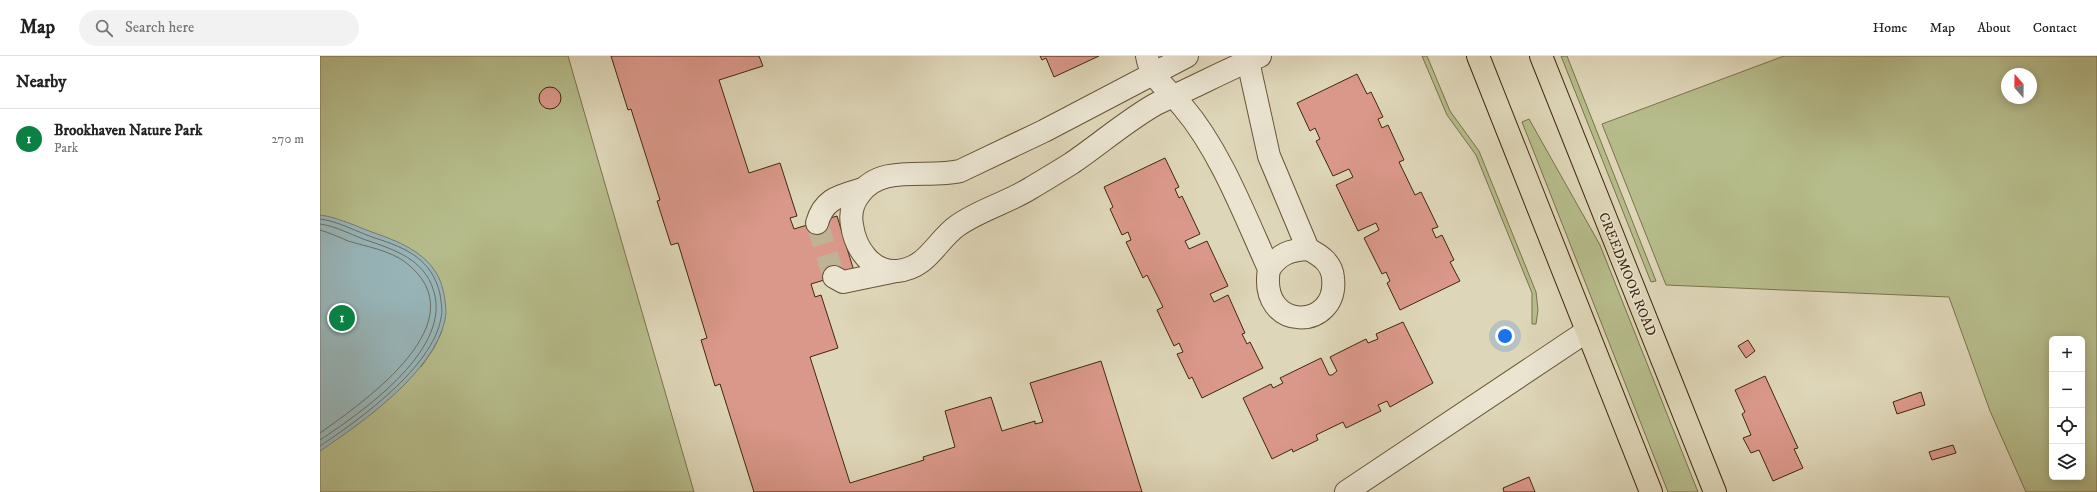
<!DOCTYPE html>
<html lang="en">
<head>
<meta charset="utf-8">
<style>
  :root { --surface:#fff; --page:#f2f2f2; --text:#222; --muted:#767676; --line:#e0e0e0; --accent:#0b8043 }
  body { margin:0; font-family:"IM FELL DW Pica",serif; background:var(--page); color:var(--text) }
  .controls { position:absolute; right:12px; bottom:12px; display:grid; overflow:hidden; border-radius:6px; box-shadow:0 2px 10px #0003 }
  .controls button { width:36px; height:36px; display:grid; place-items:center; padding:0; border:0; border-bottom:1px solid var(--line); background:var(--surface); color:var(--text); font:20px sans-serif }
  .compass { position:absolute; left:1681px; top:12px; width:36px; height:36px; border-radius:50%; background:var(--surface); box-shadow:0 2px 10px #0003; rotate:340deg }
  .you { position:absolute; left:1185px; top:280px; width:14px; height:14px; margin:-10px; border:3px solid #fff; border-radius:50%; background:#1a73e8; box-shadow:0 0 0 6px #1a73e833 }
  .badge { display:grid; place-items:center; width:26px; height:26px; border-radius:50%; background:var(--accent); color:#fff; font-size:13px; font-weight:700 }
  .pin { position:absolute; translate:-50% -50%; border:2px solid #fff; box-shadow:0 1px 4px #0006 }
  .list { margin:0; padding:0; list-style:none }
  h2 { display:flex; justify-content:space-between; align-items:center; height:52px; margin:0; padding:0 16px; font-size:17px }
  h2 small { font-size:13px; font-weight:400; color:var(--muted) }
  .list li { display:grid; grid-template-columns:26px 1fr auto; gap:12px; align-items:center; box-sizing:border-box; height:60px; padding:0 16px; border-top:1px solid var(--line) }
  .list b { display:block; font-size:15px; white-space:nowrap }
  .list p { margin:0; font-size:13px; white-space:nowrap; color:var(--muted) }
  .list em { font-size:13px; font-style:normal; color:var(--muted) }
  .icon { flex:none; width:22px; height:22px; fill:none; stroke:currentColor; stroke-width:2; stroke-linecap:round; stroke-linejoin:round }
  .map { position:relative; flex:none; width:1777px; height:436px; overflow:hidden }
  header { display:flex; align-items:center; gap:24px; box-sizing:border-box; height:56px; padding:0 20px; background:var(--surface); border-bottom:1px solid var(--line) }
  header strong { font-size:19px }
  nav { display:flex; gap:22px; margin-inline-start:auto; font-size:14px }
  .search { width:280px; height:36px; background:var(--page); display:flex; align-items:center; gap:10px; box-sizing:border-box; padding:0 14px; border-radius:22px; color:var(--muted); font-size:15px }
  main { display:flex }
  aside { flex:1; background:var(--surface) }
  .map>svg:first-child { display:block }
</style>
</head>
<body>
<header>
<strong>Map</strong>
<div class="search"><svg class="icon" aria-label="search" viewBox="0 0 24 24"><circle cx="10" cy="10" r="6"/><path d="M15 15l6 6"/></svg>Search here</div>
<nav><a>Home</a><a>Map</a><a>About</a><a>Contact</a></nav>
</header>
<main>
<aside>
<h2>Nearby<small></small></h2>
<ul class="list">
<li><span class="badge">1</span><div><b>Brookhaven Nature Park</b><p>Park</p></div><em>270 m</em></li>
</ul>
</aside>
<div class="map">
<svg width="1777" height="436" viewBox="0 0 1777 436">
  <rect width="100%" height="100%" fill="#ded6b8"/>
  <filter id="stains"><feTurbulence type="fractalNoise" baseFrequency=".005" numOctaves="4"/><feColorMatrix values="0 0 0 0 .2 0 0 0 0 .09 0 0 0 0 .02 0 0 0 .5 -.17"/></filter>
  <radialGradient id="worn" r=".72"><stop offset=".6" stop-color="#630" stop-opacity="0"/><stop offset="1" stop-color="#630" stop-opacity=".3"/></radialGradient>
  <g fill="#b6bc8b" stroke="#7b724b" fill-rule="evenodd">
    <polygon points="0,0 248,0 374,436 0,436 0,202 101,311 114,292 122,275 33,170 0,159"/>
    <polygon points="1102,0 1107,0 1130,55 1159,95 1216,236 1218,254 1216,268 1212,268 1212,237 1156,99 1127,59"/>
    <polygon points="1241,0 1247,0 1336,225 1331,226"/>
    <path d="M1464,0H1777V436H1706L1670,355L1629,241L1346,229L1282,68ZM1687,18H1711V42H1687ZM1732,283H1762V421H1732Z"/>
    <polygon points="1209,63 1280,189 1378,436 1348,436 1202,66"/>
  </g>
  <path fill="#98b6ba" stroke="#757d74" d="M0,159C18,161 42,173 60,179C88,189 116,203 123,234C125,244 127,254 125,264C113,317 43,366 0,395Z"/>
  <g fill="none" stroke-linecap="round" stroke-linejoin="round">
    <g stroke="#6c6f62" stroke-width="1">
      <path d="M0,163C18,165 37,176 55,182C86,192 112,203 120,238C121,246 123,255 121,262C113,311 39,364 0,390"/>
      <path d="M0,168C17,170 35,181 52,186C81,196 108,207 115,240C127,297 42,356 0,384"/>
      <path d="M0,174C10,177 19,181 28,185C45,190 71,195 85,206C162,264 45,345 0,377"/>
    </g>
  </g>
  <g fill="#da988a" stroke="#40280b">
    <polygon points="291,0 439,0 443,10 399,24 429,117 460,107 477,160 470,162 474,173 517,160 534,215 491,228 495,241 501,239 518,292 490,301 530,427 604,404 603,401 635,391 625,355 671,341 682,375 715,365 715,368 723,366 710,327 781,305 822,436 434,436 400,328 395,330 381,284 387,282 358,187 351,189 337,145 340,144 311,53 308,54"/>
    <polygon points="720,0 779,0 734,21 726,2 722,4"/>
    <polygon points="1037,18 1047,38 1051,36 1063,61 1058,63 1062,72 1068,69 1084,104 1079,106 1095,139 1101,136 1118,171 1112,173 1116,182 1122,179 1134,204 1130,206 1140,225 1080,254 1067,227 1070,225 1066,216 1062,218 1044,182 1059,174 1056,167 1038,175 1016,129 1033,121 1029,113 1013,120 996,85 1000,83 995,72 990,75 977,47"/>
    <circle cx="230" cy="42" r="11"/>
    <polygon points="845,102 859,131 855,133 859,142 862,140 880,178 865,185 869,193 887,185 908,230 890,238 894,246 908,239 925,277 922,278 927,288 930,286 943,312 882,342 872,321 869,323 857,298 863,296 859,287 854,290 837,254 843,251 827,219 823,222 806,186 811,184 808,176 802,179 790,153 793,151 784,131"/>
    <polygon points="1083,266 1113,327 1070,351 1067,345 1058,349 1061,355 1026,372 1023,366 996,379 998,384 973,396 972,393 952,403 923,342 951,328 953,332 963,327 960,322 1001,302 1009,319 1012,319 1017,315 1010,301 1046,283 1048,287 1058,283 1056,278"/>
    <polygon points="1428,284 1435,295 1426,302 1418,290"/>
    <polygon points="1445,320 1478,392 1474,393 1483,412 1453,425 1439,394 1431,397 1423,382 1431,379 1422,358 1425,356 1415,334"/>
    <polygon points="1601,336 1605,349 1577,358 1573,346"/>
    <polygon points="1633,389 1636,397 1612,404 1609,396"/>
    <polygon points="1209,421 1215,436 1184,436 1183,432"/>
  </g>
  <g fill="none" stroke-linecap="round" stroke-linejoin="round">
    <polyline stroke="#beb395" stroke-width="22" stroke-dasharray="22 11" stroke-linecap="butt" points="497,167 514,221"/>
    <g stroke="#685436" stroke-width="24">
      <g id="minor">
        <path d="M827,0C830,22 850,35 863,51C900,94 925,160 949,213C938,277 1019,275 1013,222C1012,207 1000,199 988,193L949,100L928,5L925,0"/>
        <path d="M867,0L724,75L640,115C608,123 560,107 539,139C532,148 530,158 532,169C535,191 551,217 577,215C608,212 616,185 637,170C659,154 687,147 711,132C724,124 738,116 752,107C780,88 806,65 836,48C848,42 861,37 873,31C896,20 918,9 940,0"/>
        <path d="M497,167C504,142 520,140 543,133"/>
        <path d="M949,213C959,198 970,194 988,193"/>
        <polyline points="514,221 523,226 576,215"/>
        <polyline points="1026,436 1267,275"/>
      </g>
    </g>
    <g stroke="#40280b" stroke-width="24">
      <g id="major">
        <polyline points="1158,0 1331,436"/>
        <polyline points="1221,0 1395,436"/>
      </g>
    </g>
    <use href="#minor" stroke="#eae4d1" stroke-width="22"/>
    <use href="#major" stroke="#ded6b8" stroke-width="22"/>
  </g>
  <g text-anchor="middle" stroke-width="3" stroke-linejoin="round" paint-order="stroke">
    <g font-size="14" fill="#40280b" stroke="#eae4d1">
      <text transform="translate(1308 218) rotate(68)" y="5">CREEDMOOR ROAD</text>
    </g>
  </g>
  <rect width="100%" height="100%" filter="url(#stains)"/>
  <rect width="100%" height="100%" fill="url(#worn)"/>
</svg>
<div class="controls">
<button>+</button>
<button>−</button>
<button><svg class="icon" aria-label="locate" viewBox="0 0 24 24"><circle cx="12" cy="12" r="6"/><path d="M12 2v4M12 18v4M2 12h4M18 12h4"/></svg></button>
<button><svg class="icon" aria-label="layers" viewBox="0 0 24 24"><path d="M12 4l9 5-9 5-9-5zM3 14l9 5 9-5"/></svg></button>
</div>
<svg class="compass" viewBox="-18 -18 36 36"><path d="M0-13l5 13h-10z" fill="#e53935"/><path d="M0 13l5-13h-10z" fill="#767676"/></svg>
<div class="you"></div>
<div class="pin badge" style="left:22px;top:262px">1</div>
</div>
</main>
</body>
</html>
